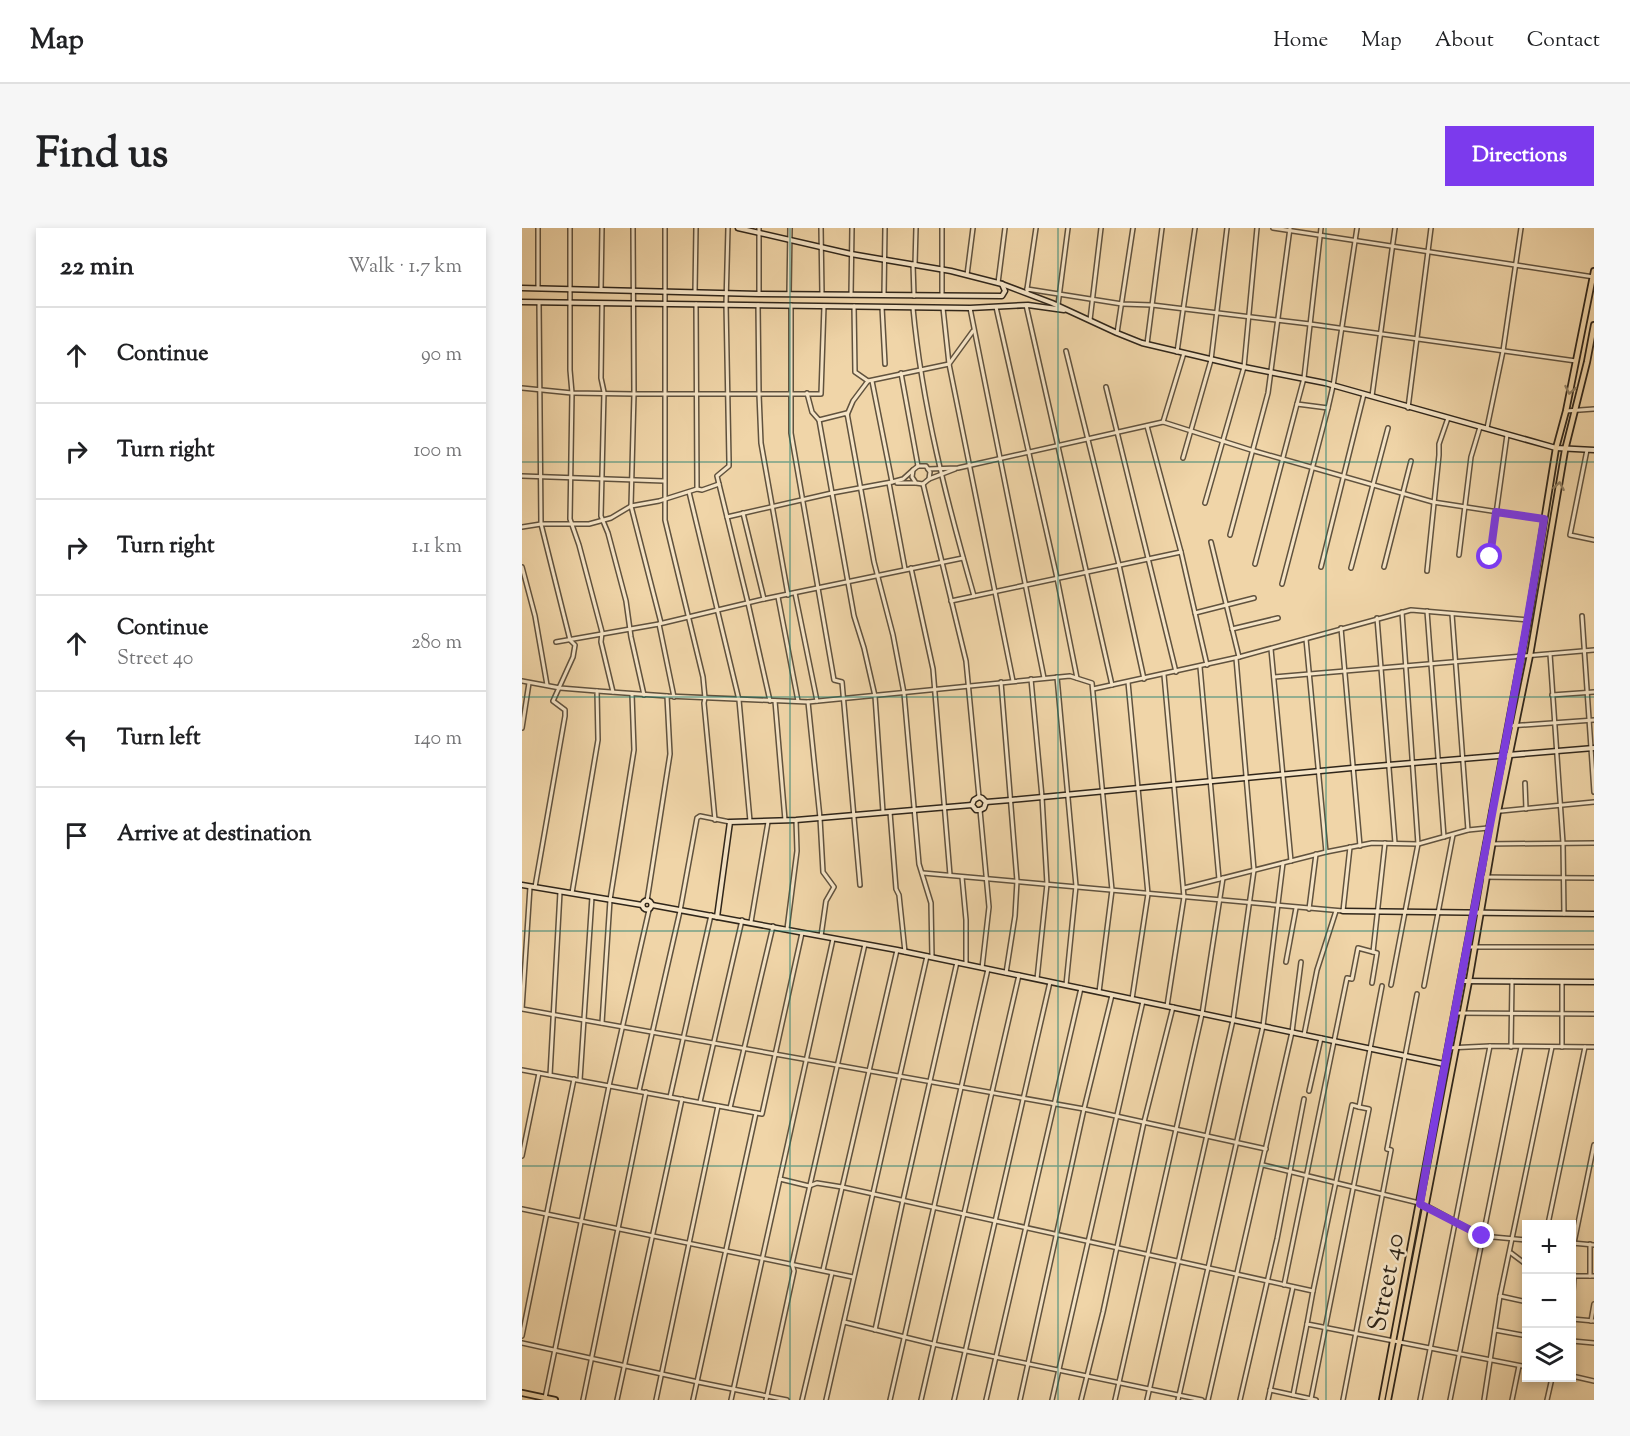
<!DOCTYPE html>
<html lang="en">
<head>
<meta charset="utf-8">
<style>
  :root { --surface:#fff; --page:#f6f6f6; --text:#202124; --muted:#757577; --line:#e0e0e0; --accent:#7c3aed }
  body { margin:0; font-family:"Sorts Mill Goudy",serif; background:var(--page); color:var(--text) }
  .controls { position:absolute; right:18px; bottom:18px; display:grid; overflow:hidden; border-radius:0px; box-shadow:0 3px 9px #0003 }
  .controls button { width:54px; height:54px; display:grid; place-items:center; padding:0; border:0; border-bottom:2px solid var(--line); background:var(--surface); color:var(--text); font:30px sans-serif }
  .stop { position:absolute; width:18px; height:18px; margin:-14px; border:4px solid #7c3aed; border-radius:50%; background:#fff }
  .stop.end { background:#7c3aed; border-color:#fff; box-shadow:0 2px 6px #0008 }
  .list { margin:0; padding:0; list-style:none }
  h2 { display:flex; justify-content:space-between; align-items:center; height:78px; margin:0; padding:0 24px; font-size:26px }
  h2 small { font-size:20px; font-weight:400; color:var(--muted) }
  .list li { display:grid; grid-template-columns:39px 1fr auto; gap:18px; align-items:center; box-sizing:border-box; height:96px; padding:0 24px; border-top:2px solid var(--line) }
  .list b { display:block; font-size:22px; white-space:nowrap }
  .list p { margin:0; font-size:20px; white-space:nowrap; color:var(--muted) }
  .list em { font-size:20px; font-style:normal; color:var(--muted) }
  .icon { flex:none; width:33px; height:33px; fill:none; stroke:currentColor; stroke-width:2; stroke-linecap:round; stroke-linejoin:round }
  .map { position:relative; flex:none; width:1072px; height:1172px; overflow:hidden; border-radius:0px }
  header { display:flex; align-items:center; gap:36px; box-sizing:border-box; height:84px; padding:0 30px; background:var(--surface); border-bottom:2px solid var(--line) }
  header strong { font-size:28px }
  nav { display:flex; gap:33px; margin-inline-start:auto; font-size:21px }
  .intro { display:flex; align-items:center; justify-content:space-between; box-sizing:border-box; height:144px; padding:0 36px }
  h1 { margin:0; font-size:42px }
  .button { padding:15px 27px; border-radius:0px; background:var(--accent); color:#fff; font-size:21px; font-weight:700 }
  main { display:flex; gap:36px; padding:0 36px }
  aside { flex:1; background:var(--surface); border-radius:0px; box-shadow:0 3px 9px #0003 }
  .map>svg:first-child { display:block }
</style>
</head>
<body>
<header>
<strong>Map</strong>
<nav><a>Home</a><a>Map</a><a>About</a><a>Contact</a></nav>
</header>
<div class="intro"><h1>Find us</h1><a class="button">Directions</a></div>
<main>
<aside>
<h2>22 min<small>Walk · 1.7 km</small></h2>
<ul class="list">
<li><svg class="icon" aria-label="ahead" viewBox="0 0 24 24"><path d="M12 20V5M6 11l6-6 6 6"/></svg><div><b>Continue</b></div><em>90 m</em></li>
<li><svg class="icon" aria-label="right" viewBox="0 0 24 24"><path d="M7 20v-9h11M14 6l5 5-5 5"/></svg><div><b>Turn right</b></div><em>100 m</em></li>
<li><svg class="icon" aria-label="right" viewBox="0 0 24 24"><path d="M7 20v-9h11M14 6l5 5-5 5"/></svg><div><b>Turn right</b></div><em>1.1 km</em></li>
<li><svg class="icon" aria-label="ahead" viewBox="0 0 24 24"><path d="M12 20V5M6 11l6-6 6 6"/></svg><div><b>Continue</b><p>Street 40</p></div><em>280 m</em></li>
<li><svg class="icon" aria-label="left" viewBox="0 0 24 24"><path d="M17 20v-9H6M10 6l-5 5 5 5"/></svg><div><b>Turn left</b></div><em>140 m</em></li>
<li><svg class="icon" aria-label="arrive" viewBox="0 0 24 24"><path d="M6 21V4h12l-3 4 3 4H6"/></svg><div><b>Arrive at destination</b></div></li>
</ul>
</aside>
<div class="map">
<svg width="1072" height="1172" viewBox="0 0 1072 1172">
  <rect width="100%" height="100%" fill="#f0d5a8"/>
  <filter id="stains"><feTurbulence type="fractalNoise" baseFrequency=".00333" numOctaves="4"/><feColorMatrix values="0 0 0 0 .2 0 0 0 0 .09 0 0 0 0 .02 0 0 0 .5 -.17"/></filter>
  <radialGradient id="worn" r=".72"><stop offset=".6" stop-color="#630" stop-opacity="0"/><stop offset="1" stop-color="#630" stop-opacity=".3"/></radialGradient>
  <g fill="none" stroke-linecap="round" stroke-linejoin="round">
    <g stroke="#60523e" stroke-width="6">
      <g id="street">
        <polyline points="48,0 48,142 50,165 48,291 57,317 80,404 79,414 91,464"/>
        <polyline points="111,0 112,166 109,278 139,395"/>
        <polyline points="143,0 143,292 181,449 183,470 182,475 193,592"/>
        <polyline points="206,0 204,76 207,233 207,238 195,248 226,375 248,473"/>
        <polyline points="237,0 237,66"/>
        <polyline points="299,0 300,66"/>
        <polyline points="751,0 1072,49"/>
        <polyline points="799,0 782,150 775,176 806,180 811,158 835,0"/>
        <polyline points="391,36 392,68"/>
        <polyline points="393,37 394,0"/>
        <polyline points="445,47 451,0"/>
        <polyline points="476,55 483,0"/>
        <polyline points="16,60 16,0"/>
        <polyline points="505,61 514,0"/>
        <polyline points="79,62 80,0"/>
        <polyline points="173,64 174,0"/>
        <polyline points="505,64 505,61 600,76 630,77 788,96 1054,133"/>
        <polyline points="267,65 268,0"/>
        <polyline points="329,67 330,0"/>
        <polyline points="362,67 363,0"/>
        <polyline points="420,67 420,0"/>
        <polyline points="80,76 79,150 82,164 79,288 86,305 104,373 109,409 122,467"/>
        <polyline points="174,76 175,261"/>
        <polyline points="236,77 237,166 299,166 302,78"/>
        <polyline points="269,77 269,205 312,452 320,454 338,657"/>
        <polyline points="504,77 590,457"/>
        <polyline points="536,77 546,0"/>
        <polyline points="332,78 333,144 346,153"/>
        <polyline points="360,79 363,136"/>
        <polyline points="474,79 535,350 555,450"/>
        <path d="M391,80C400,178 425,274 452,368"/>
        <polyline points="421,80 427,136 491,453"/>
        <polyline points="448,80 522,450"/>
        <polyline points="568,92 579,0"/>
        <polyline points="595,105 611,0"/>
        <polyline points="625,116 640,0"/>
        <polyline points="544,123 597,337 622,451"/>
        <polyline points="655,124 673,0"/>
        <polyline points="379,145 396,238"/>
        <polyline points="350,153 370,254"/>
        <polyline points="584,159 654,444"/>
        <polyline points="0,160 50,165 112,166 237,166 239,215 266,367"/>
        <polyline points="285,165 290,184 297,192 325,185 352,334 371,407 382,465 397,636 409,675 410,729"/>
        <polyline points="850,168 873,0"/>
        <polyline points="886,180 909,0"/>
        <polyline points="1044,183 1072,181"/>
        <polyline points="325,187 331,173 346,153 427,136 451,103"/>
        <polyline points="297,192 332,388 342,420 353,468 361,584"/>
        <polyline points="641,194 662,125"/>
        <polyline points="625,198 659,324 685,437"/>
        <polyline points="965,200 981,123 999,0"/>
        <polyline points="1065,222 1048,307 1072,312"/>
        <polyline points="661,230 689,132 705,0"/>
        <polyline points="396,238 391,242 390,249 394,255 401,256"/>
        <polyline points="396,238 404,238 408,244 407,251 401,256"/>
        <polyline points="406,241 436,240 641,194 729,222 911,274 1022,291"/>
        <polyline points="0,248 142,253"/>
        <polyline points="407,251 433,241"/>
        <polyline points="367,255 383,341"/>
        <polyline points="375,255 393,255"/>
        <polyline points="401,256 444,433 457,569"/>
        <polyline points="167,264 217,472 228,593"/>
        <polyline points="683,275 722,139 735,0"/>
        <polyline points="221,285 242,371"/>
        <polyline points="205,289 310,265 370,254 381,251 391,242"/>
        <polyline points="0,299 19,296 67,296 89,290 109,278 137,273 175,261 180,262 197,256"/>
        <polyline points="708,307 746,165 768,0"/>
        <polyline points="689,314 717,429"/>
        <polyline points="937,327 949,229 958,199"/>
        <polyline points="968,329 985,207"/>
        <polyline points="733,336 775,176"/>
        <polyline points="0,339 13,388 25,457"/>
        <polyline points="799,339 842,166"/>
        <polyline points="862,339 889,233"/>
        <polyline points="389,340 411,441 428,647"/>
        <polyline points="829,340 866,200"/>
        <polyline points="905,343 917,227 917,216 926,190"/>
        <polyline points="760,356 806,180"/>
        <polyline points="273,365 295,473"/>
        <polyline points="256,369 276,473"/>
        <polyline points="429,373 659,324"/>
        <polyline points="905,383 922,609"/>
        <polyline points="673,385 732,370"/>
        <polyline points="930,386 946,602"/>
        <polyline points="1060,388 1072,564"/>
        <polyline points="855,390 873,615"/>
        <polyline points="137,396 152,469"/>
        <polyline points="819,400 838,618"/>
        <polyline points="710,401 756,390"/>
        <polyline points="784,411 804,624"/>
        <polyline points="34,414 137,396 242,371 441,330"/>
        <polyline points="749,421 769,633"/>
        <polyline points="1028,426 1041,615 1042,686"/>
        <polyline points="678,439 697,651"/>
        <polyline points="642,447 662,669 645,778"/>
        <polyline points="535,449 554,658 544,757"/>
        <polyline points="752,449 1072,422"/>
        <polyline points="509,451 520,569 525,656 515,751"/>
        <polyline points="0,453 38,460 75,463 76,512 50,665"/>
        <polyline points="479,454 495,653 493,688 484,745"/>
        <polyline points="606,454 626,666 610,771"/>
        <polyline points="571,461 717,429 889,382 1006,392"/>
        <polyline points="75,463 145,468 286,474 548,448 570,455 590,662 577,764"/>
        <polyline points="1030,467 1072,464"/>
        <polyline points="253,473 263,592"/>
        <polyline points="286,474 298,590 301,644 312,659 304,673 299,708"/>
        <polyline points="987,498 1072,492"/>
        <polyline points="0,500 7,455"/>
        <polyline points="1003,555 1004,581"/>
        <polyline points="458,582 467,679 460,740"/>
        <polyline points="368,584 374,661 377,667 383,724"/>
        <polyline points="969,584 1072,574"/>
        <polyline points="963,616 1072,615"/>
        <polyline points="401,645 821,683 828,619"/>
        <polyline points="440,649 444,692 444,736"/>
        <polyline points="957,649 1072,650"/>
        <polyline points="8,659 0,781 562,881 744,921"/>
        <polyline points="13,659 43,488 43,482 31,473 51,429 53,417 48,412 19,296 17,75"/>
        <polyline points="662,660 804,624 850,615 896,616 946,602 966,600"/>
        <polyline points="125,673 148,526 145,468"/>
        <polyline points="787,681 794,626"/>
        <polyline points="229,694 246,594"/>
        <polyline points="265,701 275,623 274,592"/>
        <polyline points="945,719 1072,719"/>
        <polyline points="764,734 774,680"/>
        <polyline points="850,755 855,725 851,724"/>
        <polyline points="869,757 896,616 880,384"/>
        <polyline points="902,758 931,607"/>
        <polyline points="933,785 1072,786"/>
        <polyline points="80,795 88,672 112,522 110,466"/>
        <polyline points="782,807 795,742 814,683"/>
        <polyline points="989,819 990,753"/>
        <polyline points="1040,819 1040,754"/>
        <polyline points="925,820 968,818 1072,819"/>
        <polyline points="0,842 240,886 280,705"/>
        <polyline points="28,847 38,664"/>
        <polyline points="58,852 70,669"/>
        <polyline points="117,863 158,683 175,590 178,588 208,594"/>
        <polyline points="787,863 799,810"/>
        <polyline points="148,869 189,687"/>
        <polyline points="178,874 220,692"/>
        <polyline points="208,880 251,698"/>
        <polyline points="0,928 17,845"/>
        <polyline points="741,937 897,975"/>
        <polyline points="258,951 287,958 295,955 320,959 791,1063 785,1096 1005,1139"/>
        <polyline points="903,977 960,1008 1005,1012"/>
        <polyline points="0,981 331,1049"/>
        <polyline points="1026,996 1063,819"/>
        <polyline points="1050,1015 1072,1017"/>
        <polyline points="1052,1015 1072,917"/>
        <polyline points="989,1025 1005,1037"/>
        <polyline points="301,1042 375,722"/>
        <polyline points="1050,1048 1072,1048"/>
        <polyline points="1068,1048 1068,1016"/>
        <polyline points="762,1057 825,750 830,751 836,720 851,724 863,615"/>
        <polyline points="791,1063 830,877 837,879 860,758"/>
        <polyline points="978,1068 1005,1074"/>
        <polyline points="1050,1078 1052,1048"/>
        <polyline points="1050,1091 1072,1093"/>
        <polyline points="1069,1093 1072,1076"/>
        <polyline points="322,1094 411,1116 680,1172"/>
        <polyline points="353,1102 381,972 435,734"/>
        <polyline points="973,1102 1005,1108"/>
        <polyline points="0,1108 52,851"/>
        <polyline points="1050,1113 1072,1115"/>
        <polyline points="0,1115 176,1154 265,1172"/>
        <polyline points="1050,1148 1072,1153"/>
        <polyline points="748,1162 794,1172"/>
        <polyline points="771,1167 785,1096"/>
        <polyline points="23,1170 87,858 127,682"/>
        <polyline points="789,1171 847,881 837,879"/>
        <polyline points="61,1172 124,864"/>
        <polyline points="95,1172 160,871"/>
        <polyline points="134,1172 196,878"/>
        <polyline points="171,1172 234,885"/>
        <polyline points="209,1172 311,711"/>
        <polyline points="244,1172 272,1043 270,1036 343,716"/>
        <polyline points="280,1172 310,1045"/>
        <polyline points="304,1172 405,728"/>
        <polyline points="368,1172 466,741"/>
        <polyline points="399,1172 497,747"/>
        <polyline points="432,1172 528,754"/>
        <polyline points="464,1172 559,760"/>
        <polyline points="498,1172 562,881 590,767"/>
        <polyline points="530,1172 621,773"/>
        <polyline points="559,1172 581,1084 622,894 651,779"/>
        <polyline points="593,1172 680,786 701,650"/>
        <polyline points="625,1172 711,792 732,642 714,430"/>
        <polyline points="656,1172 741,798 761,635"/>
        <polyline points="686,1172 770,804 779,734"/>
        <polyline points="718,1172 755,1011 782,871"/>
        <polyline points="746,1172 771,1059"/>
        <polyline points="821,1172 869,922 865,921 895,766"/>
        <polyline points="898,1172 968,818"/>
        <polyline points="928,1172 999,819"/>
        <polyline points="962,1172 978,1068 1030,819"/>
        <polyline points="990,1172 997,1138"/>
        <polyline points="1025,1172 1030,1150"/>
      </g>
    </g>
    <g stroke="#30261a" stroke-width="7">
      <g id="secondary">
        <polyline points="216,0 329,26 429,43 480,56 530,75 595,105 620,115 722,139 803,155 1034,220 1072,222"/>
        <polyline points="0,60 237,66 480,68 483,63 480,56"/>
        <polyline points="0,74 448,80 506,77 542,82"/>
        <polyline points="450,577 452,572 457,569 460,570 464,574 489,572 830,540 1072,520"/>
        <polyline points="0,657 120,677"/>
        <circle cx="125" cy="677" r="4.5"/>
        <polyline points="130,677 375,722 922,836"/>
        <polyline points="821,683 1072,686"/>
        <polyline points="195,689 208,594 274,592 450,577 454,582 458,582 462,580 464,574"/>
        <polyline points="939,753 1072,754"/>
      </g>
    </g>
    <g stroke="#30261a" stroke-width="8">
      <g id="primary">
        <polyline points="0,1165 33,1172"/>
        <polyline points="860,1172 1006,392 1034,220 1044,183 1072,43"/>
        <polyline points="866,1172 947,753 976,583 1008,427 1043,222 1065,134 1072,97"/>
      </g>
    </g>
    <use href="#street" stroke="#f5e4c6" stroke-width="3"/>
    <use href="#secondary" stroke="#f5e4c6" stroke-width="4"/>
    <use href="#primary" stroke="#f0d5a8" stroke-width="4.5"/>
  </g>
  <defs><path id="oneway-chevron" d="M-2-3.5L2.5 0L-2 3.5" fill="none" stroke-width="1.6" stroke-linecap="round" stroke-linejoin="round" transform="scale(1.5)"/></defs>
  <g stroke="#907e61">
    <use href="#oneway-chevron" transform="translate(1048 162) rotate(101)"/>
    <use href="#oneway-chevron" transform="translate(1037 258) rotate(-80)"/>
  </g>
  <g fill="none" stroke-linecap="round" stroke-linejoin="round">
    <path stroke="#7c3aed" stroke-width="8" d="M960,1008L898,976C937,747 986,520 1022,291L974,284L968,329"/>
  </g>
  <path fill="none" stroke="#0f766e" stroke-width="1.5" stroke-opacity="0.55" d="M268,0V1172M536,0V1172M804,0V1172M0,234H1072M0,469H1072M0,703H1072M0,938H1072"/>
  <g text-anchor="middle" stroke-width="5" stroke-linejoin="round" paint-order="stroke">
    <g font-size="26" fill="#30261a" stroke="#f5e4c6">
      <text transform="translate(863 1054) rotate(-79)" y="9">Street 40</text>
    </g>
  </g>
  <rect width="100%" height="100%" filter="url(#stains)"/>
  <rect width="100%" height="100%" fill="url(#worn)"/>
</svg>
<div class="controls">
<button>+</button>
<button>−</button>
<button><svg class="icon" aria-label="layers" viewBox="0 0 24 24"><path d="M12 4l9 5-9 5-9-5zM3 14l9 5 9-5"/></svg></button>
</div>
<div class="stop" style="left:968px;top:329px"></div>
<div class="stop end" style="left:960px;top:1008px"></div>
</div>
</main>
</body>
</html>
